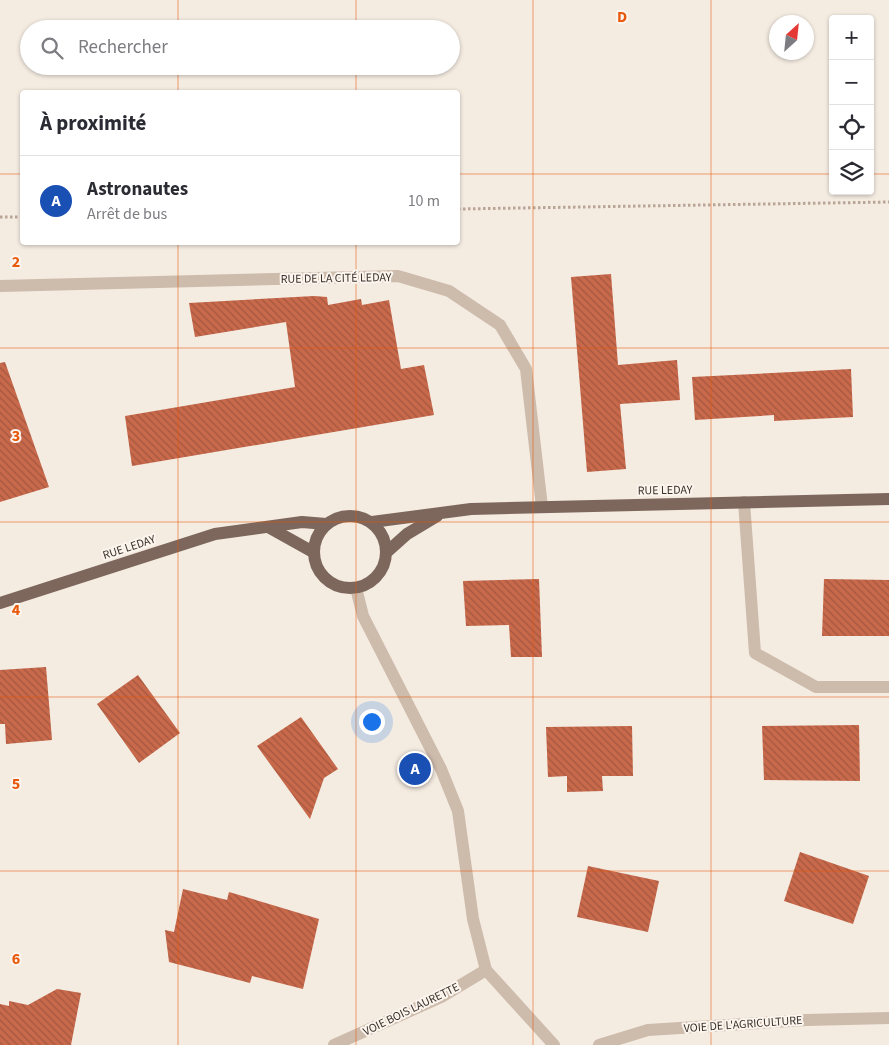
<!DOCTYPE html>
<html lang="fr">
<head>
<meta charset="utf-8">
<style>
  :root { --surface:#fff; --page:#f2f2f3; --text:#2b2b33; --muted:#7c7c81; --line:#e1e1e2; --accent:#1f5a5e }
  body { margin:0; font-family:"Source Sans 3",sans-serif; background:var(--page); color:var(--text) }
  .controls { position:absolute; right:15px; top:15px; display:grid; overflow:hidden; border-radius:5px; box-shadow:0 1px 4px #0004 }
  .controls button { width:45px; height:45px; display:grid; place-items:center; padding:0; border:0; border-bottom:1px solid var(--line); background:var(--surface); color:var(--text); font:25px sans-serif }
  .compass { position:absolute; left:769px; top:15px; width:45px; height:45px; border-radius:50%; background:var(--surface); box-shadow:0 1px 4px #0004; rotate:27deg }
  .you { position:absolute; left:371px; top:721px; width:18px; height:18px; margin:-12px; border:4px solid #fff; border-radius:50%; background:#1a73e8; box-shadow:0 0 0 8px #1a73e833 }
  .badge { display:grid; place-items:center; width:32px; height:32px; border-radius:50%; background:var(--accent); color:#fff; font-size:16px; font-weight:700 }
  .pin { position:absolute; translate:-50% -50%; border:2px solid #fff; box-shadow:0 1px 5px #0006 }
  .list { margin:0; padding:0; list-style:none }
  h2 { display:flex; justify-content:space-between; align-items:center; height:65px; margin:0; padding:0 20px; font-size:21px }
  h2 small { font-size:16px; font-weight:400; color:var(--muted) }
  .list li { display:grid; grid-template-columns:32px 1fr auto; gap:15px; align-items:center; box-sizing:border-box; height:90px; padding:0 20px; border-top:1px solid var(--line) }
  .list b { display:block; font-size:19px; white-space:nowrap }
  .list p { margin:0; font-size:16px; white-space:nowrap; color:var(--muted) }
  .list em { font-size:16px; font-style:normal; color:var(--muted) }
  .icon { flex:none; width:28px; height:28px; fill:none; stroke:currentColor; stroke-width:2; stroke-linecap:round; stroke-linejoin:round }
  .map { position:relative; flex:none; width:889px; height:1045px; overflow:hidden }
  .search { position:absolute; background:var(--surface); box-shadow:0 1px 4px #0004; left:20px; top:20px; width:440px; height:55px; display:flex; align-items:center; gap:12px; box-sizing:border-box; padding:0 18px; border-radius:28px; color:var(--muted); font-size:19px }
  .panel { position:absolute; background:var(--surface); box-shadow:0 1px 4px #0004; left:20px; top:90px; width:440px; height:155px; border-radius:5px }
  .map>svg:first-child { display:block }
</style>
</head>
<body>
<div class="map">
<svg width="889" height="1045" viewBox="0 0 889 1045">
  <defs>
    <pattern id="building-back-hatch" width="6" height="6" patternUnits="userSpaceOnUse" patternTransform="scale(1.25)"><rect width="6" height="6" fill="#c8694b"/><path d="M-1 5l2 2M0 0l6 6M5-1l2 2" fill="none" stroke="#a4573f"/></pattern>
  </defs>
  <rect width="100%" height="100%" fill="#f4ebe1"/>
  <g fill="url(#building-back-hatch)">
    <polygon points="611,274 618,365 677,360 680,400 620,404 626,469 587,472 571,277"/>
    <polygon points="314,296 327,297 328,305 361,299 362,305 389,300 401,369 424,365 434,415 132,466 125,416 295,387 286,322 195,337 189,303"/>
    <polygon points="5,362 49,487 0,502 0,363"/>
    <polygon points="851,369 853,417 774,421 774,415 695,420 692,377"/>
    <polygon points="539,579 542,657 511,657 509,625 466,626 463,581"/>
    <polygon points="824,579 889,580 889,636 822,636"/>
    <polygon points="46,667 52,740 6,744 5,724 0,724 0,670"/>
    <polygon points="138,675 180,733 139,763 97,704"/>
    <polygon points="301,717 338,769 324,778 310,819 257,746"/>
    <polygon points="859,725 860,781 764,780 762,726"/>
    <polygon points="632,726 633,776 602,776 603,791 567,792 567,776 548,777 546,727"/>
    <polygon points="800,852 869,876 853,924 784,901"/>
    <polygon points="588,866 659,881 648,932 577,917"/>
    <polygon points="183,889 227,900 229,892 319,919 303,989 252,976 250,983 169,962 165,930 174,932"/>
    <polygon points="57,989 81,993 71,1045 0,1045 0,1004 9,1006 9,1001 28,1005"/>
  </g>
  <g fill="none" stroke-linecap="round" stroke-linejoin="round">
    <g stroke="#b9a596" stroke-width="3" stroke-dasharray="2.5 2.5" stroke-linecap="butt">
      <polyline points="458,209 889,202"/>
      <polyline points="0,217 22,217"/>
    </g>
    <g stroke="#cdbbac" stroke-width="12">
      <polyline points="0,286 398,276 449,291 500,325 526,369 542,507"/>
      <polyline points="744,502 755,653 816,687 889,687"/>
      <polyline points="356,588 363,616 441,769 458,811 473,919 486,970 554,1045"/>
      <polyline points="334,1045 441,997 486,970"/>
      <polyline points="599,1045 648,1030 806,1020 889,1018"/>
    </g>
    <g stroke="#7d675c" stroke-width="12">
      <circle cx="350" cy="552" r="36"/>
      <polyline points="372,522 471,509 889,499"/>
      <polyline points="270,528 313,552"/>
      <polyline points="388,551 407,534 437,516"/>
      <polyline points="0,603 215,534 302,522 326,524"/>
    </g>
  </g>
  <path fill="none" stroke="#e8590c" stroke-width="1" stroke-opacity="0.55" d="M178,0V29M356,0V29M533,0V1045M711,0V1045M178,66V92M356,66V92M0,174H22M458,174H833M870,174H889M178,242V1045M356,242V1045M0,348H889M0,522H889M0,697H889M0,871H889"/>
  <g text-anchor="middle" stroke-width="4" stroke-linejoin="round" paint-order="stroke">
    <g font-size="12" fill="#3b302b" stroke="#fbf5ee">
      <text transform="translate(336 278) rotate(-1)" y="4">RUE DE LA CITÉ LEDAY</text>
      <text transform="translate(665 490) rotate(-1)" y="4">RUE LEDAY</text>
      <text transform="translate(129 547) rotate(-18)" y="4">RUE LEDAY</text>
      <text transform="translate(411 1009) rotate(-26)" y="4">VOIE BOIS LAURETTE</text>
      <text transform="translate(743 1024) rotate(-4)" y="4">VOIE DE L'AGRICULTURE</text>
    </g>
  </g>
  <g font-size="16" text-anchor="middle" font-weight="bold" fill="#e8590c" stroke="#fbf5ee" stroke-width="4" stroke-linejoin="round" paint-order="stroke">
    <text x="622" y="22">D</text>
    <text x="16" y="267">2</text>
    <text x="16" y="441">3</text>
    <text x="16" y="615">4</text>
    <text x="16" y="789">5</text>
    <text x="16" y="964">6</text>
  </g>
</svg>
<div class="controls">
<button>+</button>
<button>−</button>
<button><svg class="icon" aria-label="locate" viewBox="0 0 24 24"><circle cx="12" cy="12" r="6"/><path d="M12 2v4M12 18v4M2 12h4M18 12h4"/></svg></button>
<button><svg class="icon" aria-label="layers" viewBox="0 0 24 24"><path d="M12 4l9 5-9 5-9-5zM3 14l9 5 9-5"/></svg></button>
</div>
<svg class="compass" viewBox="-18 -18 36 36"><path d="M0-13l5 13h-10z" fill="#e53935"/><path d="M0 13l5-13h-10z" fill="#7c7c81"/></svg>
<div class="you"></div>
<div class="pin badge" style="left:415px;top:769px;background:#1a4fb4">A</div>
<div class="search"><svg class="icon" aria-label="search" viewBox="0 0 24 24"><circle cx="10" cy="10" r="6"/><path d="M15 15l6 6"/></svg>Rechercher</div>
<section class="panel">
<h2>À proximité<small></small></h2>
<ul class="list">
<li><span class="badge" style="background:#1a4fb4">A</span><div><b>Astronautes</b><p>Arrêt de bus</p></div><em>10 m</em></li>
</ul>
</section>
</div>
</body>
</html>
